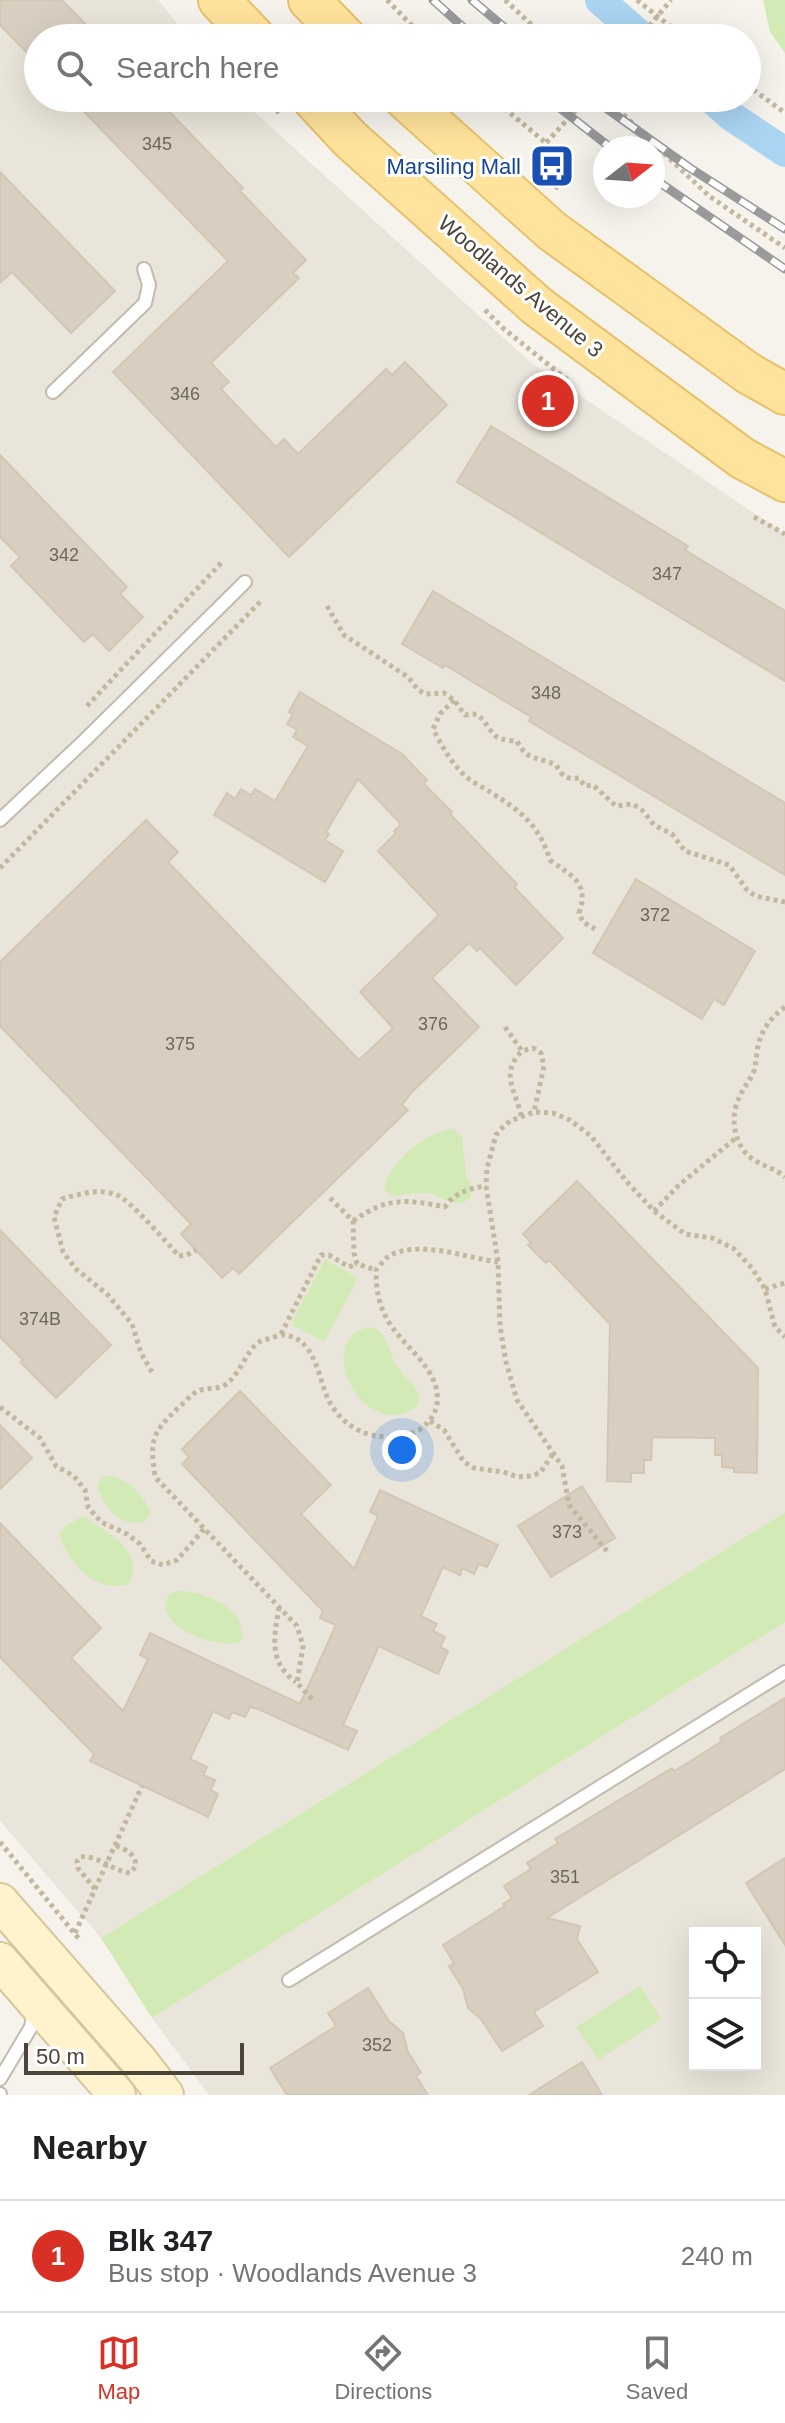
<!DOCTYPE html>
<html lang="en">
<head>
<meta charset="utf-8">
<style>
  :root { --surface:#fff; --page:#f6f6f6; --text:#202124; --muted:#757577; --line:#e0e0e0; --accent:#d93025 }
  body { margin:0; font-family:Arial,sans-serif; background:var(--page); color:var(--text) }
  .controls { position:absolute; right:24px; bottom:24px; display:grid; overflow:hidden; border-radius:0px; box-shadow:0 8px 32px #0002 }
  .controls button { width:72px; height:72px; display:grid; place-items:center; padding:0; border:0; border-bottom:2px solid var(--line); background:var(--surface); color:var(--text); font:40px sans-serif }
  .compass { position:absolute; left:593px; top:136px; width:72px; height:72px; border-radius:50%; background:var(--surface); box-shadow:0 8px 32px #0002; rotate:73deg }
  .scale { position:absolute; left:24px; bottom:20px; width:220px; box-sizing:border-box; padding-left:8px; border:4px solid #4b4439; border-top:0; font-size:22px; line-height:28px; white-space:nowrap; color:#4b4439; -webkit-text-stroke:6px #fff; paint-order:stroke }
  .you { position:absolute; left:402px; top:1450px; width:28px; height:28px; margin:-20px; border:6px solid #fff; border-radius:50%; background:#1a73e8; box-shadow:0 0 0 12px #1a73e833 }
  .badge { display:grid; place-items:center; width:52px; height:52px; border-radius:50%; background:var(--accent); color:#fff; font-size:26px; font-weight:700 }
  .pin { position:absolute; translate:-50% -50%; border:4px solid #fff; box-shadow:0 2px 8px #0006 }
  .list { margin:0; padding:0; list-style:none }
  h2 { display:flex; justify-content:space-between; align-items:center; height:104px; margin:0; padding:0 32px; font-size:34px }
  h2 small { font-size:26px; font-weight:400; color:var(--muted) }
  .list li { display:grid; grid-template-columns:52px 1fr auto; gap:24px; align-items:center; box-sizing:border-box; height:112px; padding:0 32px; border-top:2px solid var(--line) }
  .list b { display:block; font-size:30px; white-space:nowrap }
  .list p { margin:0; font-size:26px; white-space:nowrap; color:var(--muted) }
  .list em { font-size:26px; font-style:normal; color:var(--muted) }
  .icon { flex:none; width:44px; height:44px; fill:none; stroke:currentColor; stroke-width:2; stroke-linecap:round; stroke-linejoin:round }
  .map { position:relative; flex:none; width:785px; height:2095px; overflow:hidden }
  .search { position:absolute; background:var(--surface); box-shadow:0 8px 32px #0002; left:24px; right:24px; top:24px; height:88px; display:flex; align-items:center; gap:20px; box-sizing:border-box; padding:0 28px; border-radius:44px; color:var(--muted); font-size:30px }
  .sheet { height:216px; background:var(--surface) }
  nav { display:flex; justify-content:space-around; align-items:center; box-sizing:border-box; height:112px; border-top:2px solid var(--line); background:var(--surface); font-size:22px; color:var(--muted) }
  nav a { display:grid; justify-items:center; gap:4px }
  nav .on { color:var(--accent) }
  .map>svg:first-child { display:block }
</style>
</head>
<body>
<div class="map">
<svg width="785" height="2095" viewBox="0 0 785 2095">
  <rect width="100%" height="100%" fill="#f6f3ec"/>
  <g fill="#eae5da" fill-rule="evenodd">
    <polygon points="0,0 158,0 189,38 38,38 38,98 239,98 529,361 785,534 785,1512 101,1938 0,1821"/>
    <path d="M785,1622V2095H209L152,2018ZM695,1933H755V2065H695Z"/>
  </g>
  <g fill="#d2eab5">
    <polygon points="763,0 785,0 785,53 770,32"/>
    <path d="M453,1129L462,1136L466,1175L472,1188L470,1199C454,1210 443,1195 426,1193C415,1192 403,1195 392,1196L384,1189C389,1161 426,1132 453,1129Z"/>
    <polygon points="325,1259 358,1278 324,1342 291,1324"/>
    <path d="M370,1327C375,1329 377,1329 381,1333C389,1344 392,1361 401,1372C407,1380 418,1385 419,1397C420,1407 412,1411 404,1413C359,1427 323,1353 358,1331C362,1329 366,1328 370,1327Z"/>
    <path d="M106,1476C125,1476 145,1495 150,1513L146,1521C120,1529 105,1508 97,1486L101,1479Z"/>
    <polygon points="785,1512 785,1622 152,2018 101,1938"/>
    <path d="M83,1516C104,1531 148,1551 128,1584C94,1594 70,1563 59,1535L66,1526Z"/>
    <path d="M177,1591C198,1592 223,1599 237,1617C240,1621 241,1630 243,1635L240,1642C221,1649 175,1633 167,1613C164,1607 166,1601 169,1595Z"/>
    <polygon points="640,1986 661,2019 598,2060 576,2027"/>
  </g>
  <g fill="none" stroke-linecap="round" stroke-linejoin="round">
    <g stroke="#a9d4f2" stroke-width="30">
      <polyline points="600,0 643,38"/>
      <polyline points="711,98 731,116 785,152"/>
    </g>
  </g>
  <g fill="#d8cfc1" stroke="#d3c7b4" stroke-width="2">
    <polygon points="0,0 62,0 99,38 38,38 38,64 0,25"/>
    <polygon points="71,98 156,98 243,188 240,191 306,260 293,273 299,278 211,363 229,382 221,389 276,447 284,439 298,454 386,369 392,375 405,362 447,405 289,557 113,372 228,261"/>
    <polygon points="0,172 115,291 71,333 12,272 0,283"/>
    <polygon points="491,426 688,546 685,550 785,611 785,681 457,482"/>
    <polygon points="0,455 127,587 120,594 143,617 109,651 93,634 84,642 11,566 20,557 0,537"/>
    <polygon points="433,591 785,803 785,875 529,721 531,717 445,665 443,668 402,644"/>
    <polygon points="300,692 402,754 427,780 424,784 452,812 450,814 517,884 514,887 563,938 516,985 480,948 477,951 469,943 432,978 479,1027 411,1093 402,1105 408,1110 239,1274 233,1268 222,1278 181,1234 191,1224 0,1026 0,962 146,820 178,852 168,862 359,1060 393,1028 360,992 439,915 378,851 396,833 394,831 401,824 358,779 326,832 329,834 325,840 343,851 325,882 214,815 227,793 235,799 241,789 251,795 255,789 275,801 308,746 293,737 297,730 287,724 293,714 289,712"/>
    <polygon points="636,879 755,951 724,1005 714,999 702,1019 593,953"/>
    <polygon points="577,1181 758,1368 757,1473 734,1472 734,1468 722,1467 722,1455 715,1455 715,1438 652,1437 651,1460 644,1460 644,1473 631,1473 631,1482 607,1481 610,1324 549,1260 546,1263 528,1245 531,1242 523,1234"/>
    <polygon points="0,1230 111,1345 56,1398 20,1362 23,1360 0,1337"/>
    <polygon points="240,1391 331,1485 301,1514 354,1569 378,1516 370,1512 380,1490 498,1545 487,1567 479,1564 474,1574 462,1568 460,1575 443,1567 421,1616 437,1624 433,1631 445,1637 440,1647 448,1651 438,1674 379,1646 343,1725 357,1731 348,1750 258,1709 250,1707 245,1717 232,1712 229,1719 213,1711 190,1759 207,1767 203,1775 215,1780 211,1790 218,1794 208,1817 90,1761 94,1754 0,1657 0,1523 101,1628 71,1658 123,1711 148,1659 140,1655 150,1633 300,1704 336,1625 320,1618 323,1611 182,1464 189,1457 182,1449"/>
    <polygon points="0,1425 32,1458 0,1489"/>
    <polygon points="582,1486 615,1538 551,1577 518,1526"/>
    <polygon points="785,1698 785,1769 547,1918 580,1926 577,1939 598,1972 534,2012 543,2026 502,2051 481,2019 468,2008 463,1989 449,1966 454,1963 443,1945 505,1906 503,1904 512,1898 504,1886 531,1869 527,1863 558,1843 555,1839 672,1768 674,1771 694,1759 722,1741 720,1738"/>
    <polygon points="785,1858 785,1945 746,1883"/>
    <polygon points="368,1988 389,2021 403,2033 408,2052 421,2073 416,2076 428,2095 287,2095 270,2068 336,2026 328,2013"/>
    <polygon points="582,2062 602,2095 529,2095"/>
  </g>
  <g fill="none" stroke-linecap="round" stroke-linejoin="round">
    <g stroke="#c2bbae" stroke-width="16">
      <g id="service">
        <polyline points="53,392 145,303 149,285 144,269"/>
        <polyline points="0,820 85,740 245,582"/>
        <polyline points="289,1980 785,1672"/>
        <polyline points="0,2079 31,2027 34,2011"/>
        <polyline points="0,2094 0,2095"/>
      </g>
    </g>
    <g stroke="#d6c79b" stroke-width="40">
      <g id="secondary">
        <polyline points="0,1902 139,2061 165,2095"/>
        <polyline points="0,1961 117,2095"/>
      </g>
    </g>
    <g stroke="#e6c16a" stroke-width="44">
      <g id="primary">
        <polyline points="219,0 255,38"/>
        <polyline points="309,0 346,38"/>
        <polyline points="312,98 350,139 537,306 742,458 785,481"/>
        <polyline points="404,98 552,231 748,373 785,394"/>
      </g>
    </g>
    <g stroke="#c4b79f" stroke-width="5" stroke-dasharray="4 4" stroke-linecap="butt">
      <polyline points="387,0 424,38"/>
      <polyline points="505,0 546,38"/>
      <polyline points="637,0 685,38"/>
      <polyline points="639,38 671,0"/>
      <polyline points="747,85 785,113"/>
      <polyline points="266,98 281,115"/>
      <polyline points="492,98 546,143"/>
      <polyline points="606,98 709,196 785,248"/>
      <polyline points="555,189 566,174 546,143 587,98"/>
      <polyline points="485,310 504,329 570,382"/>
      <polyline points="558,401 570,382"/>
      <polyline points="754,517 785,534"/>
      <path d="M327,606L344,635L408,677L418,690L426,694L444,693L454,700L465,715L477,714C496,732 488,740 517,741C527,762 538,756 556,765C563,777 565,779 579,778L585,786L593,785L616,806L633,804L643,811L654,825L672,834L685,851L729,865L747,890L755,896L785,902"/>
      <path d="M454,700L440,714L433,729C442,746 450,761 464,775C472,782 482,787 490,792C521,811 539,825 550,860C571,876 590,882 579,913L583,922L595,929"/>
      <polyline points="87,706 223,561"/>
      <polyline points="0,868 262,600"/>
      <path d="M785,1007C769,1019 759,1033 757,1053C756,1059 756,1064 754,1071C750,1081 743,1088 739,1098C731,1114 733,1136 744,1151C755,1165 772,1166 785,1177"/>
      <polyline points="505,1027 522,1051 533,1048 541,1053 544,1066 534,1112"/>
      <path d="M521,1116C516,1090 499,1074 522,1051"/>
      <polyline points="330,1198 353,1221 354,1253 357,1264 376,1270"/>
      <polyline points="654,1211 679,1185 737,1137"/>
      <path d="M353,1221C387,1197 406,1199 445,1207C454,1193 470,1188 486,1186"/>
      <polyline points="765,1289 785,1283"/>
      <polyline points="281,1334 321,1255 329,1255 349,1267 357,1264"/>
      <path d="M152,1372L141,1353L132,1324L108,1295L76,1269L63,1252L54,1217L62,1199C79,1194 99,1188 117,1195C129,1199 168,1244 179,1256L187,1255L196,1250"/>
      <polyline points="0,1407 40,1438 56,1466 74,1476 85,1490 88,1507 101,1522 127,1534 140,1544 151,1561 163,1565 177,1560 204,1529"/>
      <polyline points="430,1421 444,1430 464,1462 474,1468 503,1472 518,1477 530,1476 540,1473 553,1454"/>
      <polyline points="607,1551 569,1505 562,1466 517,1400 506,1362 500,1326 498,1262 486,1186 487,1168 496,1135 503,1127 510,1121 534,1112 553,1113 570,1120 591,1136 627,1182 654,1211 685,1234 712,1238 733,1248 752,1268 765,1289 775,1327 785,1337"/>
      <path d="M279,1607C274,1637 268,1662 296,1682"/>
      <path d="M312,1699L297,1683L303,1646L297,1626L155,1477C150,1440 151,1434 178,1408C184,1403 190,1396 196,1392C204,1387 217,1390 225,1385C240,1375 246,1351 259,1342C262,1340 266,1340 270,1338C271,1338 281,1335 282,1335C315,1336 318,1377 328,1399C344,1431 376,1443 410,1434C423,1430 435,1418 437,1404C442,1368 400,1346 386,1317C378,1302 376,1287 376,1270C380,1266 384,1259 389,1256C418,1239 467,1258 498,1262"/>
      <polyline points="0,1842 79,1939"/>
      <path d="M95,1889L78,1868L77,1861L80,1857C99,1855 112,1871 130,1873L136,1866C135,1853 126,1850 115,1845"/>
      <polyline points="75,1933 142,1786"/>
    </g>
    <use href="#service" stroke="#fff" stroke-width="12"/>
    <use href="#secondary" stroke="#fff3cd" stroke-width="36"/>
    <use href="#primary" stroke="#ffe39c" stroke-width="40"/>
    <g stroke="#9a9a9a" stroke-width="9">
      <g id="rail">
        <polyline points="433,0 475,38"/>
        <polyline points="472,0 517,38"/>
        <polyline points="547,98 611,148"/>
        <polyline points="592,98 690,168 785,229"/>
        <polyline points="653,178 785,269"/>
      </g>
    </g>
    <use href="#rail" stroke="#fff" stroke-width="6" stroke-dasharray="18" stroke-linecap="butt"/>
  </g>
  <defs>
    <g id="bus-square" transform="scale(2.3)"><rect x="-9" y="-9" width="18" height="18" rx="4" fill="#1a4fb4" stroke="#fff"/><path d="M-5-6H5V4H4V6H2V4H-2V6H-4V4H-5ZM-3.5-4V0h7V-4ZM-3.5 1.2v1.5H-2V1.2ZM2 1.2v1.5H3.5V1.2Z" fill="#fff"/></g>
  </defs>
  <g fill-rule="evenodd">
    <use href="#bus-square" x="552" y="166"/>
  </g>
  <g text-anchor="middle" stroke-width="6" stroke-linejoin="round" paint-order="stroke">
    <g font-size="18" fill="#6e675b">
      <text x="157" y="150">345</text>
      <text x="185" y="400">346</text>
      <text x="64" y="561">342</text>
      <text x="667" y="580">347</text>
      <text x="546" y="699">348</text>
      <text x="655" y="921">372</text>
      <text x="433" y="1030">376</text>
      <text x="180" y="1050">375</text>
      <text x="40" y="1325">374B</text>
      <text x="567" y="1538">373</text>
      <text x="565" y="1883">351</text>
      <text x="377" y="2051">352</text>
    </g>
    <g font-size="22" fill="#164399" stroke="#fff" text-anchor="end">
      <text x="521" y="174">Marsiling Mall</text>
    </g>
    <g font-size="22" fill="#4b4439" stroke="#fff">
      <text transform="translate(521 286) rotate(40)" y="8">Woodlands Avenue 3</text>
    </g>
  </g>
</svg>
<div class="controls">
<button><svg class="icon" aria-label="locate" viewBox="0 0 24 24"><circle cx="12" cy="12" r="6"/><path d="M12 2v4M12 18v4M2 12h4M18 12h4"/></svg></button>
<button><svg class="icon" aria-label="layers" viewBox="0 0 24 24"><path d="M12 4l9 5-9 5-9-5zM3 14l9 5 9-5"/></svg></button>
</div>
<svg class="compass" viewBox="-18 -18 36 36"><path d="M0-13l5 13h-10z" fill="#e53935"/><path d="M0 13l5-13h-10z" fill="#757577"/></svg>
<div class="scale">50 m</div>
<div class="you"></div>
<div class="pin badge" style="left:548px;top:401px">1</div>
<div class="search"><svg class="icon" aria-label="search" viewBox="0 0 24 24"><circle cx="10" cy="10" r="6"/><path d="M15 15l6 6"/></svg>Search here</div>
</div>
<section class="sheet">
<h2>Nearby<small></small></h2>
<ul class="list">
<li><span class="badge">1</span><div><b>Blk 347</b><p>Bus stop · Woodlands Avenue 3</p></div><em>240 m</em></li>
</ul>
</section>
<nav>
<a class="on"><svg class="icon" aria-label="map" viewBox="0 0 24 24"><path d="M3 6l6-2 6 2 6-2v14l-6 2-6-2-6 2zM9 4v14M15 6v14"/></svg>Map</a>
<a><svg class="icon" aria-label="directions" viewBox="0 0 24 24"><path d="M12 3l9 9-9 9-9-9zM9 14v-3h6M13 9l2 2-2 2"/></svg>Directions</a>
<a><svg class="icon" aria-label="saved" viewBox="0 0 24 24"><path d="M7 4h10v16l-5-4-5 4z"/></svg>Saved</a>
</nav>
</body>
</html>
